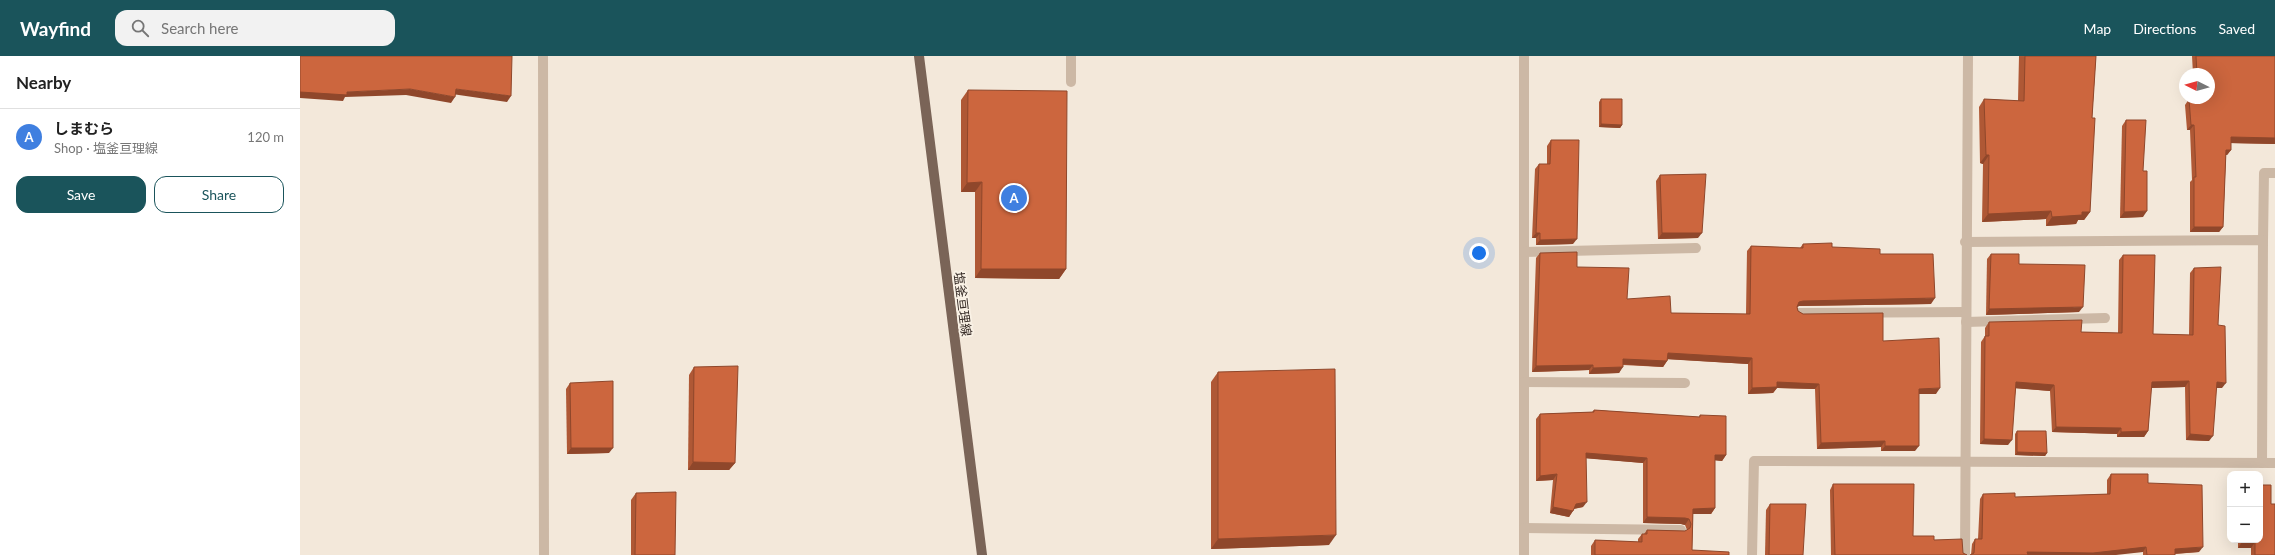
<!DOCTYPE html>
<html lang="en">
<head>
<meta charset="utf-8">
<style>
  :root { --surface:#fff; --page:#f2f2f2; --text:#222; --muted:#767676; --line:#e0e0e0; --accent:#1a545b }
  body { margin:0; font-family:Lato,"Noto Sans JP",sans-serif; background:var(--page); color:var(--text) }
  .controls { position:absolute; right:12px; bottom:12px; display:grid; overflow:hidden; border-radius:8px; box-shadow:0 4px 16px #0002 }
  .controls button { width:36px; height:36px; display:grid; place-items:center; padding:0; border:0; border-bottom:1px solid var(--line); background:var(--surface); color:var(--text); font:20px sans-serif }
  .compass { position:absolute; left:1879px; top:12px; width:36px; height:36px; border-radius:50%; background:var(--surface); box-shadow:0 4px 16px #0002; rotate:275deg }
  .you { position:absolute; left:1179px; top:197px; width:14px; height:14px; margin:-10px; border:3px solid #fff; border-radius:50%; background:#1a73e8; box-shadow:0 0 0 6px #1a73e833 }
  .badge { display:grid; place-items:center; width:26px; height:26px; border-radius:50%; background:var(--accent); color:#fff; font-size:13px; font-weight:700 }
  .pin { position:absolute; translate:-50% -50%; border:2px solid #fff; box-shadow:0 1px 4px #0006 }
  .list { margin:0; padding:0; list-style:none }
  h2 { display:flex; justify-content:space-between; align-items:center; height:52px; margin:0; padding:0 16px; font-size:17px }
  h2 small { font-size:13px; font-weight:400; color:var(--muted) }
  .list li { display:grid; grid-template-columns:26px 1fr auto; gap:12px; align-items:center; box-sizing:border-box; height:56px; padding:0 16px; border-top:1px solid var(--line) }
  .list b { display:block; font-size:15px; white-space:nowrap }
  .list p { margin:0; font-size:13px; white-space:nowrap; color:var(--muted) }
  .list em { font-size:13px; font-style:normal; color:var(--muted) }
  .actions { display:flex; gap:8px; padding:12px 16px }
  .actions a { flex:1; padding:9px 0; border:1px solid var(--accent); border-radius:12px; text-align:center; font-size:14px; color:var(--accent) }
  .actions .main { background:var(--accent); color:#fff }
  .icon { flex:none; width:22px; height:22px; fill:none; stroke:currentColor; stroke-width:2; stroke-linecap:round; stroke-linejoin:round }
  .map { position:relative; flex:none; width:1975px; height:499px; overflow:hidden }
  header { display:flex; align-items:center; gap:24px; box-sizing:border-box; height:56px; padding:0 20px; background:var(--accent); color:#fff }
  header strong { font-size:19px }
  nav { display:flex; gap:22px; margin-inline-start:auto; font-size:14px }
  .search { width:280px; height:36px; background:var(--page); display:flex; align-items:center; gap:10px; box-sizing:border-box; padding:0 14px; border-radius:12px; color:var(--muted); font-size:15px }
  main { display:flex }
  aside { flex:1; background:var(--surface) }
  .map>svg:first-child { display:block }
</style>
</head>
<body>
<header>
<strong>Wayfind</strong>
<div class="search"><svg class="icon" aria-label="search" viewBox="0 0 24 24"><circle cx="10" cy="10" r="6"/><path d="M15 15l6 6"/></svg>Search here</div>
<nav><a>Map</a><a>Directions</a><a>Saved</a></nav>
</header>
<main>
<aside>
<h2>Nearby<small></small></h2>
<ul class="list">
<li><span class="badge" style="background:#3f7fe0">A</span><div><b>しまむら</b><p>Shop · 塩釜亘理線</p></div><em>120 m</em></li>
</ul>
<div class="actions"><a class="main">Save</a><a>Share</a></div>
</aside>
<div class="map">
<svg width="1975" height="499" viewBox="0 0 1975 499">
  <rect width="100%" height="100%" fill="#f3e8da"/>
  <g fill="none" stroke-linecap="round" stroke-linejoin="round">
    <g stroke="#ccb8a5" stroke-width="10">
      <polyline points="243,0 244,499"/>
      <polyline points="1224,0 1224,499"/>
      <polyline points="771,26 771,0"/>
      <polyline points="1963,184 1964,117 1975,117"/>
      <polyline points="1665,186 1963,184 1962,407"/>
      <polyline points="1224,196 1396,192"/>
      <polyline points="1499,257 1666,256"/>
      <polyline points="1666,266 1805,262"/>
      <polyline points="1224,326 1385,327"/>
      <polyline points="1224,472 1381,474"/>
      <polyline points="1452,499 1454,405 1975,407"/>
      <polyline points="1665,499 1668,0"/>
    </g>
    <polyline stroke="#7a6457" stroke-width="10" points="619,0 682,499"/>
  </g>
  <g fill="#af5835">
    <polygon points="1719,0 1796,0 1792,62 1790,156 1784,164 1778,164 1776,168 1746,170 1746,163 1682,166 1683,108 1680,107 1679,51 1684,43 1718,45"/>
    <polygon points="1892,0 1975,0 1975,88 1931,87 1931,94 1927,99 1926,99 1923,171 1919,176 1890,176 1890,126 1892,124 1890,74 1887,74 1885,49 1889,43 1894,43 1894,42 1909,42 1909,18 1893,18"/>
    <polygon points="668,34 766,213 759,223 675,222 675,136 661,136 661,44"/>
    <polygon points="1301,43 1322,69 1320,72 1299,71 1299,46"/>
    <polygon points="1826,64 1843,115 1843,161 1820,162 1822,70"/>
    <polygon points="1251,84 1273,188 1236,189 1236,182 1232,182 1235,113 1239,108 1247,108 1247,90"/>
    <polygon points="1360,119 1398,182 1358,183 1356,125"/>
    <polygon points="1503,188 1580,198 1631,248 1499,250 1497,251 1498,255 1503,258 1583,285 1636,338 1619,338 1615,395 1581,395 1581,391 1517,393 1515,333 1477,332 1473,337 1448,338 1448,308 1368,303 1367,305 1363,311 1323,309 1319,317 1289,318 1289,314 1232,316 1236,202 1240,197 1277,211 1327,243 1371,257 1446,258 1447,195 1451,190 1500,192"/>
    <polygon points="1691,198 1719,208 1779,256 1686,259 1687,203"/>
    <polygon points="1823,199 1853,278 1889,279 1890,217 1894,212 1918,269 1922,332 1916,332 1909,385 1886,384 1885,331 1851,332 1848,375 1844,381 1817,381 1817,378 1752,376 1750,335 1716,332 1708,389 1680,388 1681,286 1685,280 1685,272 1689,266 1781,276 1818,277 1819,204"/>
    <polygon points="394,311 435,407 429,414 388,414 389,319"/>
    <polygon points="918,316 1029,489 911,493 911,326"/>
    <polygon points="270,327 309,397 267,398 266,333"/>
    <polygon points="1294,354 1399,361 1400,359 1426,399 1422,405 1415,404 1415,452 1411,458 1393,458 1392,494 1429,499 1291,499 1291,490 1295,484 1338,486 1338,483 1342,478 1344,478 1347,474 1385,475 1387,474 1385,469 1381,468 1343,467 1343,407 1286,402 1283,451 1274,453 1269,461 1250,457 1253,424 1236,425 1236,363 1240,358 1292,356"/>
    <polygon points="1717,375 1747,397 1745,400 1715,399 1715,378"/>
    <polygon points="1811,418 1848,427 1899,496 1875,498 1875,499 1843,499 1843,496 1671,499 1672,488 1675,483 1678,483 1680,443 1683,438 1715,441 1807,438 1807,424"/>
    <polygon points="1533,428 1613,480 1634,484 1663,497 1667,499 1531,499 1530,434"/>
    <polygon points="336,437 375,499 331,499 331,444"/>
    <polygon points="1470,448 1503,499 1465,499 1466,454"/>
    <polygon points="1971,448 1975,499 1951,499 1951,492 1938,492 1938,484 1960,484"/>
  </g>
  <g fill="#8f472b">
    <polygon points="110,33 155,41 151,47 106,39 45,41 43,45 0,42 0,36 47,36"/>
    <polygon points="156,33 211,40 207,46 152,38"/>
    <polygon points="1301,68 1322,69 1320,72 1299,71"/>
    <polygon points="1891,69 1894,69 1890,74 1887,74"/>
    <polygon points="1931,81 1975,82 1975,88 1927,87"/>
    <polygon points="1926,94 1931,94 1927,99 1922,99"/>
    <polygon points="1686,99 1689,99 1683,108 1680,107"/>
    <polygon points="682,126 675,136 661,136 667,127"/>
    <polygon points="1751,155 1746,163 1682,166 1688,158"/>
    <polygon points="1847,155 1843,161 1820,162 1824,156"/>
    <polygon points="1782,156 1790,156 1784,164 1778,164 1776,168 1746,170 1752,161"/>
    <polygon points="1894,171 1923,171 1919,176 1890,176"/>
    <polygon points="1236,177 1240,177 1236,182 1232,182"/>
    <polygon points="1362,177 1402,177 1398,182 1358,183"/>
    <polygon points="1277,183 1273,188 1236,189 1240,184"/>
    <polygon points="681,213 766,213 759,223 675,222"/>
    <polygon points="1635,242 1631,248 1499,250 1495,252 1499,246 1503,245"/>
    <polygon points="1783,251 1779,256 1686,259 1689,253"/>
    <polygon points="1368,297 1452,302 1448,308 1364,303"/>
    <polygon points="1323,303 1367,305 1363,311 1319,308"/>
    <polygon points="1293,309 1289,314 1232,316 1236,310"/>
    <polygon points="1323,311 1319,317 1289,318 1293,312"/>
    <polygon points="1889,325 1885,331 1848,332 1852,326"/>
    <polygon points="1477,326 1519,328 1515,333 1477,332 1473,337 1448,338 1452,332"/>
    <polygon points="1716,326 1754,329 1750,335 1712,332"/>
    <polygon points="1917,326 1926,327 1922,332 1913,332"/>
    <polygon points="1640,332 1636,338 1615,338 1619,333"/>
    <polygon points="1756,371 1821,372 1817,378 1752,376"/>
    <polygon points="1848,375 1844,381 1817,381 1821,376"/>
    <polygon points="1890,378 1913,380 1909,385 1886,384"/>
    <polygon points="1684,383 1712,384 1708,389 1680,388"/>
    <polygon points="1585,385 1581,391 1517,393 1521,387"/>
    <polygon points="1585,390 1619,390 1615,395 1581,395"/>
    <polygon points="271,392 313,392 309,397 267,398"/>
    <polygon points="1717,396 1747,397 1745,400 1715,399"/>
    <polygon points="1286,397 1347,402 1343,407 1282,402"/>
    <polygon points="1415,399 1426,399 1422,405 1411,404"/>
    <polygon points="393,406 435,407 429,414 388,414"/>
    <polygon points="1257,418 1253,424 1236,425 1240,420"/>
    <polygon points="1287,446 1283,451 1272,453 1276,448"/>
    <polygon points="1253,451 1273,455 1269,461 1250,457"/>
    <polygon points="1415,452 1411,458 1390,458 1393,453"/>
    <polygon points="1347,461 1385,462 1389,463 1385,469 1381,468 1343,467"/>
    <polygon points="1036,479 1029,489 911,493 918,483"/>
    <polygon points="1942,486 1955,486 1951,492 1938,492"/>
    <polygon points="1846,491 1843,496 1816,499 1725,499 1727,496"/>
    <polygon points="1903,491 1899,496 1871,498 1875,493"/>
  </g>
  <g fill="#cc663e" stroke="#8f472b">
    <polygon points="0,0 212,0 211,40 156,33 155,41 110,33 47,36 47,39 0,36"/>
    <polygon points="1725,0 1796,0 1792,62 1795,62 1790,156 1782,156 1782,159 1752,161 1751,155 1688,158 1689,99 1686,99 1684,43 1724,45"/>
    <polygon points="1896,0 1975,0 1975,82 1931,81 1931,94 1926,94 1923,171 1894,171 1894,121 1896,121 1894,69 1891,69 1889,43 1898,43 1898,42 1909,42 1909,18 1897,18"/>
    <polygon points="668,34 767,35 766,213 681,213 682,126 667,127"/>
    <polygon points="1301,43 1322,43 1322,69 1301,68"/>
    <polygon points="1826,64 1846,64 1843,115 1847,115 1847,155 1824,156"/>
    <polygon points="1251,84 1279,84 1277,183 1240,184 1240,177 1236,177 1239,108 1250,108"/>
    <polygon points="1406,118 1402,177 1362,177 1360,119"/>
    <polygon points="1532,187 1532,191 1580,193 1580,198 1633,198 1635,242 1503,245 1499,246 1497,251 1498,255 1503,258 1583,257 1583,285 1639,282 1640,332 1619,333 1619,390 1585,390 1585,385 1521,387 1519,328 1477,326 1477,331 1452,332 1452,302 1368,297 1367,305 1323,303 1323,311 1293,312 1293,309 1236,310 1240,197 1277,196 1277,211 1329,212 1327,243 1370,240 1371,257 1450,258 1451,190 1503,192 1503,188"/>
    <polygon points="1691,198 1719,198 1719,208 1785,209 1783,251 1689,253"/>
    <polygon points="1823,199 1855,199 1853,278 1893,279 1894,212 1921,211 1918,269 1925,270 1926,327 1917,326 1913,380 1890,378 1889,325 1852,326 1848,375 1821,376 1821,372 1756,371 1754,329 1716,326 1712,384 1684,383 1685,280 1689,280 1689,266 1782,264 1781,276 1822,277"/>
    <polygon points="438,310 435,407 393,406 394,311"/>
    <polygon points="1035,313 1036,479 918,483 918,316"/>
    <polygon points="313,325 313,392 271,392 270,327"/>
    <polygon points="1294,354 1400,361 1400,359 1426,360 1426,399 1415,399 1415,452 1393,453 1392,494 1429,496 1429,499 1295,499 1295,484 1342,486 1342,478 1347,478 1347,474 1385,475 1390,472 1391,468 1389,463 1385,462 1347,461 1347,402 1286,397 1287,446 1276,448 1273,455 1253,451 1257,418 1240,420 1240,358 1294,356"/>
    <polygon points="1717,375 1746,375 1747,397 1717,396"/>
    <polygon points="1811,418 1848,418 1848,427 1902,429 1903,491 1875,493 1875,499 1847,499 1846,491 1793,497 1727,496 1728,499 1670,499 1674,497 1675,483 1682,483 1683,438 1715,437 1715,441 1810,438"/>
    <polygon points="1533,428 1614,428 1613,480 1634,480 1634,484 1662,483 1663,497 1667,499 1535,499"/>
    <polygon points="1960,429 1971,429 1971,448 1975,448 1975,499 1955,499 1955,486 1942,486 1942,484 1960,484"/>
    <polygon points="376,436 375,499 335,499 336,437"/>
    <polygon points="1470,448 1506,448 1503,499 1469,499"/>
  </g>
  <g text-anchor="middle" stroke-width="3.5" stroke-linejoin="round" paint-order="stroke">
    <g font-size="13" fill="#372c27" stroke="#faf2e6">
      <text transform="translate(663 248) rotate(83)" y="5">塩釜亘理線</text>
    </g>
  </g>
</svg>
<div class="controls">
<button>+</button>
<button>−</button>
</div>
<svg class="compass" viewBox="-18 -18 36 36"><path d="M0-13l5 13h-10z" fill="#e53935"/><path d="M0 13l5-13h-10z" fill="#767676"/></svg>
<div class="you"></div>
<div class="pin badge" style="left:714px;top:142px;background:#3f7fe0">A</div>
</div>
</main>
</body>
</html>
